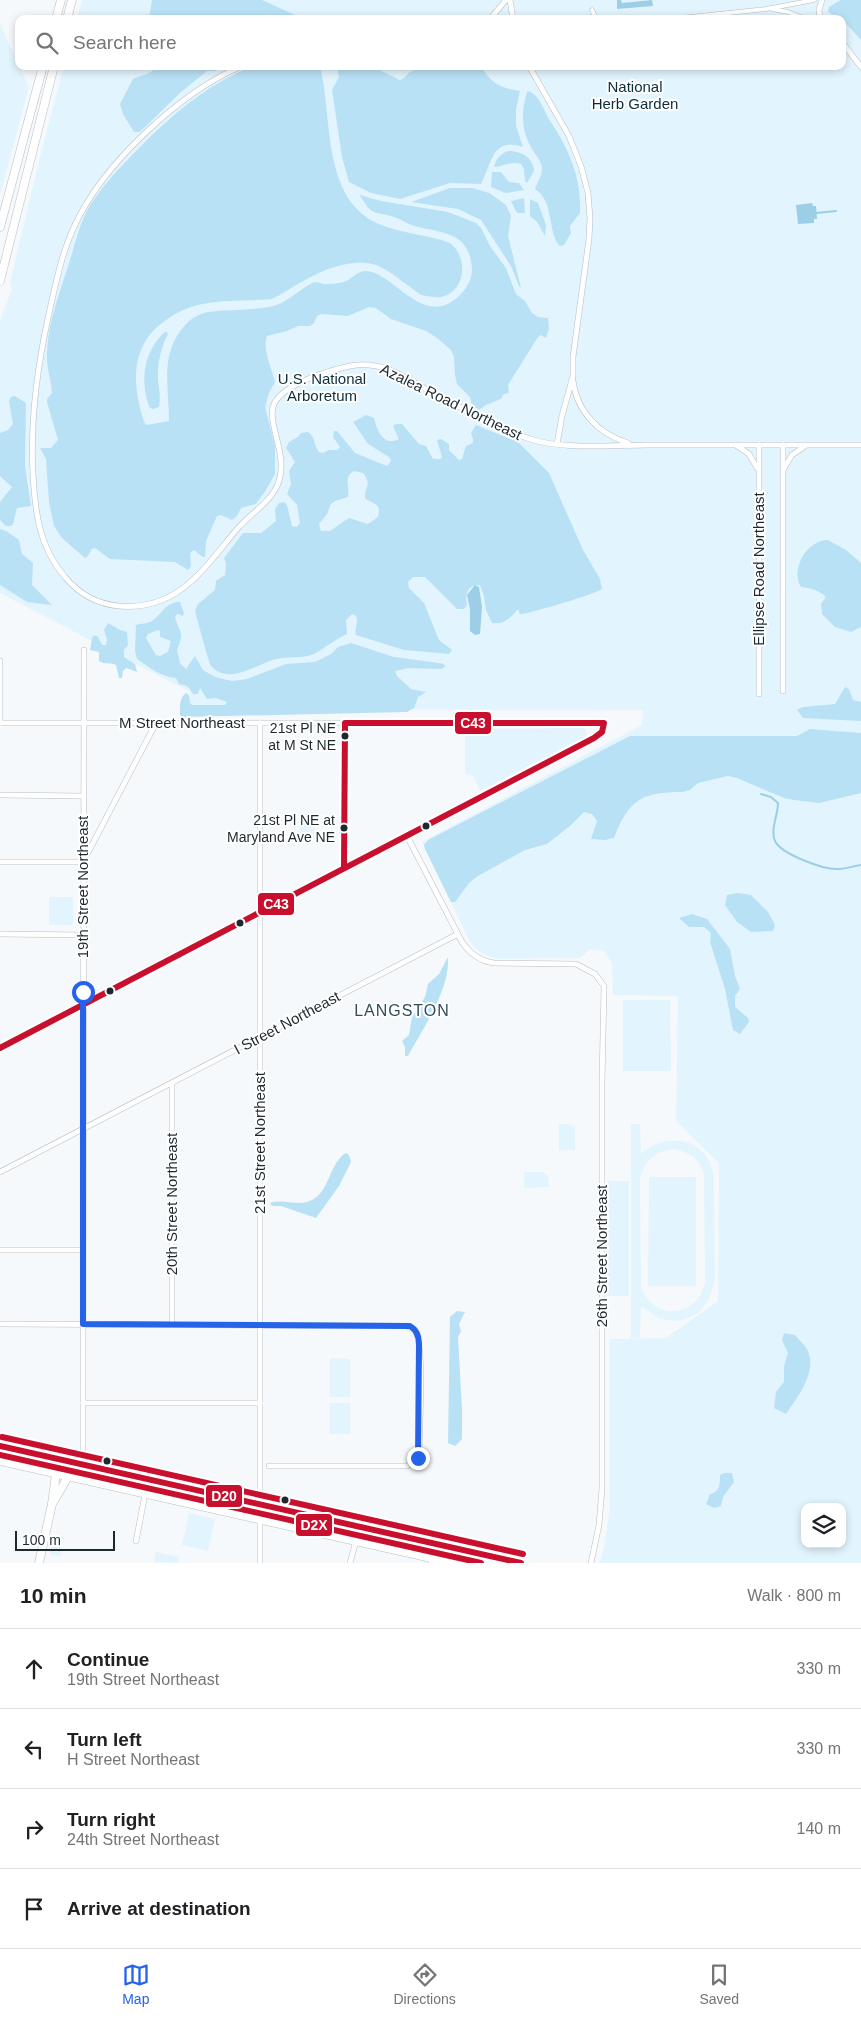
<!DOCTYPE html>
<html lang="en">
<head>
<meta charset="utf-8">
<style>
  :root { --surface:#fff; --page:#f6f6f6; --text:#202124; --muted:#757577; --line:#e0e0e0; --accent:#2563eb }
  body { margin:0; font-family:Helvetica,sans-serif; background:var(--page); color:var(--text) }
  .controls { position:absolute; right:15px; bottom:15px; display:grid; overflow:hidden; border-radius:10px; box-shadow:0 2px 8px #0003 }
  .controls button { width:45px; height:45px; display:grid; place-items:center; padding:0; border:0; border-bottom:1px solid var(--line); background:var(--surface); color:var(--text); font:25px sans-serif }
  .scale { position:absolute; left:15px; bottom:12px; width:100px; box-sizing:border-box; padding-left:5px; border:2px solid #1d292f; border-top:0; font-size:14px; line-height:18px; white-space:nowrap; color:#1d292f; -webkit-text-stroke:4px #fff; paint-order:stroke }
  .stop { position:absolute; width:15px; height:15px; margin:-11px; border:4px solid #2563eb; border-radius:50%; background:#fff }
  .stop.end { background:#2563eb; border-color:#fff; box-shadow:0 1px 5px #0008 }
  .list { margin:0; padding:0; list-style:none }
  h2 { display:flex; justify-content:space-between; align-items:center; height:65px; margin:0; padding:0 20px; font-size:21px }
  h2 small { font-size:16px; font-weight:400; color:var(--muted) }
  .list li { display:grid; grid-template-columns:32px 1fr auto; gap:15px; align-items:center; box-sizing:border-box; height:80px; padding:0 20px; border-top:1px solid var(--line) }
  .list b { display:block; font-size:19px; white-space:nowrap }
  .list p { margin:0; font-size:16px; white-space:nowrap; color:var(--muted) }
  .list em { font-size:16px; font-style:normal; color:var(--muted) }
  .icon { flex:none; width:28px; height:28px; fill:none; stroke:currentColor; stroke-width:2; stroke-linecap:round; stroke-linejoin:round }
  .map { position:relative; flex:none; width:861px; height:1563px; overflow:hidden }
  .search { position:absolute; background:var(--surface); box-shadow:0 2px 8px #0003; left:15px; right:15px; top:15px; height:55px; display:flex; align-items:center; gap:12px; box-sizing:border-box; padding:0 18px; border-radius:10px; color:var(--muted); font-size:19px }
  .sheet { height:385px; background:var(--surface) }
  nav { display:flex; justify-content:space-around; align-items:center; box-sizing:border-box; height:70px; border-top:1px solid var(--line); background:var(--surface); font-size:14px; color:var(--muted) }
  nav a { display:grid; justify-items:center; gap:2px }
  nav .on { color:var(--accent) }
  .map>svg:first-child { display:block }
</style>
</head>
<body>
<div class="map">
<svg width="861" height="1563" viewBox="0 0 861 1563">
  <rect width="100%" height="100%" fill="#f6f9fb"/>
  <g fill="#e2f4fd" fill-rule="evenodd">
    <path d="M82,0H861V1563H600L605,1542L610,1506V1339L666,1338L718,1301L719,1163L676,1121L678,996L613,995L612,963L604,951L590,949L580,958L497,959L481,953L470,942L422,842L642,725L643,710L189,709L190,692L0,593V320L12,289L10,282L42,149L64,66H842V19H77ZM805,1507H842V1544H805Z"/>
    <polygon points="0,24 29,87 0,196"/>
    <polygon points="584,728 587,733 586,736 480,791 473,776 465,774 465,729"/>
    <polygon points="313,819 314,838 300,839 299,820"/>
    <rect x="49" y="897" width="24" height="28"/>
    <polygon points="623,1000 670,1000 671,1071 623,1071"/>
    <polygon points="559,1124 567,1124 575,1127 575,1150 559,1150"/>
    <path d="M631,1124H640L641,1154C669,1129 713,1139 714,1182L715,1280L709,1300L697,1314L680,1321L660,1319L641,1306L640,1338H631ZM673,1149C688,1151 700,1159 704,1174L705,1282C698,1318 653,1322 641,1287L640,1180C643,1162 655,1151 673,1149Z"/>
    <polygon points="524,1172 544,1172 548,1177 549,1187 524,1188"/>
    <polygon points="649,1177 696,1177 696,1286 648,1286"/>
    <rect x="608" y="1181" width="21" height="115"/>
    <polygon points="330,1358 350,1359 350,1397 330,1397"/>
    <rect x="330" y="1403" width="20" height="31"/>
    <polygon points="189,1513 215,1519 208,1551 182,1545"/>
    <polygon points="54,1535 64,1538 60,1556 50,1554"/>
    <polygon points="156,1552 179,1557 178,1563 154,1562"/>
  </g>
  <g fill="#b9e1f5" fill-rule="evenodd">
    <polygon points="152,0 262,0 304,19 149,19"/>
    <polygon points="841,0 861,0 861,40 842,19 828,12 829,7"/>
    <path d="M156,66H226L215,71H207L181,92L144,128L139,132H134L123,114L120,104L133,79C141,75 152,75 156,66Z"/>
    <path d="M254,66H320C333,118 321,199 379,224C402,234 427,234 450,243C468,257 467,291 441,297C435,298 428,296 421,295C407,286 392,271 376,265C356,258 326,268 309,278C296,284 285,293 272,299C226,303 193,295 156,328C144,339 137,356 136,373C135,385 140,415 146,425L169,421C169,386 159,353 186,324C192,318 200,313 209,312C231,309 256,311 277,305C289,301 307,283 316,282C318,282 321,283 323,284C330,284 339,284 346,281C353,278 357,271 366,271C394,272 424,331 460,295C467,288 472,279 472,269C470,231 441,233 414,226C407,224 401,219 394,217C381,212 372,216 365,203C363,200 360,197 360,195L381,201L448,212L476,223L481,228L490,246L506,268L516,294L525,301L532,313L538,317L548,318L549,328L546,338L541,335L538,337L508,385L509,393L504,394L501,399L486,405L479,410L472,405L470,397L457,384L455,375L454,357L451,350L437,338L426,331L391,319L376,308L369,307L348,316L321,314L317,316L314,323L310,326H298L287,331L267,336C262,350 272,368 275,382L269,393L265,407L275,446V474L266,490L256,504L241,508L237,516L232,520L221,515L217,516L206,541L205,557H203L194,550L190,553L191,566L188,570L175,562L110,559L95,548L92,549L87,557L85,558L62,538L54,526L49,502L46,459L40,448H51L58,440L47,402V399L52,393C51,378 46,368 47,352C48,321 61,289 70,260C76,241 80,221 91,204C107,180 126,161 146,141C178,110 211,82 254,66Z"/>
    <path d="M337,66H371L400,80C407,78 407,71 415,70C436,64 460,66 481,66C491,84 501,88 520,91L516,109V126L523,147C492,137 492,163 481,184L450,183L400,199L371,193L349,182L342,157L332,90L339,77Z"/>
    <path d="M529,91C540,96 543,109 549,119C568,148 582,177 580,213L570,226L571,233L564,245L560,246C550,238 552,209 543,197C541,193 537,191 535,189C537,183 541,177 542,170C542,161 536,156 532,149C521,129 521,113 527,92Z"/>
    <path d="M508,151C521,151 533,157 534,171L527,183L525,181L524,169L521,164C510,161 504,166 494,167C496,159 500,154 508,151Z"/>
    <polygon points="492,172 501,172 509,182 519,183 524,190 506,193 491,187"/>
    <polygon points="450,188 473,188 489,193 506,205 511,216 508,236 521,288 519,286 511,266 481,220 458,209 411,202"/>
    <polygon points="524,198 525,213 517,213 511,201"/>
    <polygon points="530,199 538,203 546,225 545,236 537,222 530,216"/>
    <path d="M166,331L168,334C161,347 157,364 158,380C159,389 161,398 159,407L153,409L150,408C139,381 144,350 166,331Z"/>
    <polygon points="15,396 26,403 25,466 31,506 17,508 13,524 11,526 6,526 0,520 0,502 12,487 0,476 0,433 8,430 13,424 9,401 11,397"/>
    <path d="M366,415L374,418C377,430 383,447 399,439L393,426L396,424H402L419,444L426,446L433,459H440L442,457L437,440L441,439L449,444V450L459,460L462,459L466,446L473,443V439L471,433L476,425L518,442L549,473L583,550L600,579L602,589C596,594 525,615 520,614L518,609C512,617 504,625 492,623L486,610L484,596L480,585C467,585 465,595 467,605L464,609H457L425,577H413L408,582L409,588L424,603L439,640L452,650L449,654L404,650L356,635C354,628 359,622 356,616L352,614L346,620L347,634C334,640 325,648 314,654C303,659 287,656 276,659C256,664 230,686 211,666C209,664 197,618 195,611L198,604L215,590L216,581L225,575L226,563L224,558L243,533H261L276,521L275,509L279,503L284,502L287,505L292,526L297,527L300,523L297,505L287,494L291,484L289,471L295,462L286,448L289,442L298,437L301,433L308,432C315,436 314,446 319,452L323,453L329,450H337L340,447L333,437L334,431H337L355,453L387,466L391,461L389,457L368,444L353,422ZM354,471L363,473C373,485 364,487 365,498C373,505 382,502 378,517L368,524L349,518L330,531H321L319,524L327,514L331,504L335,501L348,497C350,487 343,477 354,471Z"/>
    <polygon points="0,529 6,531 19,540 22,554 33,563 32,585 52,605 27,602 0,585"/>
    <path d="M828,540L846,550L861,563V627L851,632L835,627L822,614L821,604L826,597C819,590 810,588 801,587C790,569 807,540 828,540Z"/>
    <path d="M176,602H180L184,613L183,616L177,614L175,617C180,635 185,631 177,650L180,663L186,669L195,656L203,670L215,677L232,681L247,679L286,664L315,662L331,654L338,647L351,643L394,657L439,663L444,664L445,667L441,669L409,668L395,671L397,676L411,689L426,692L418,697L414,708L407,712L182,717L180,715C180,707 179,698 186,693L189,695L190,703L192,705H225L227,702L216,698L207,699L200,688L198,694H193C189,687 187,685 179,684L176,678C161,677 149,667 137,659L135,651L136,625C141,623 148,624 152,621C161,615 165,604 176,602ZM158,630L160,631V637L171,641L168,652L160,656L156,655L146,638L148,634Z"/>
    <path d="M108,623L120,630L127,632L128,645L124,650V657L135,664L137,672L126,668L123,671L122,678H119L116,665C110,662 105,665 99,661V652L90,650L92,638L94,635L98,637L102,645H106L107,639L104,630Z"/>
    <polygon points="845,687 849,689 853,700 861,702 861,721 803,718 797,710 803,707 835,704"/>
    <path d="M810,729L861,733V793L819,803L794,800L784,798L737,778L728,776L698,783L690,790L683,792C642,792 629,799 614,838L605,840L591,839L597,821L592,814L584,812L570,826L547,844L525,850L478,876L469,883L455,902H451L449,898L425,849L424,845L428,840L630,736H797Z"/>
    <polygon points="738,893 751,895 768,912 775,925 773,931 751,932 737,922 725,905 727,895"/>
    <polygon points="692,914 707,919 730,949 735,976 740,989 735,996 735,1007 748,1018 749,1022 740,1034 733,1030 725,989 710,942 711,933 704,927 689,927 679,918"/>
    <path d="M448,957C450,990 423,1028 408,1056H405V1047L402,1041L409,1035L412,1017L425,997L428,984L439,974Z"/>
    <path d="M346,1153L349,1155L351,1162L339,1186L316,1218L281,1206H272L270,1203C284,1198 299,1207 312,1200C330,1191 329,1163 346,1153Z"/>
    <polygon points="457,1311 465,1312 459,1324 461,1331 458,1337 462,1409 462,1439 455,1446 448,1443 450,1317"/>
    <path d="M784,1333L795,1335C799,1340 805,1345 808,1351C817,1373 798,1396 786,1414L774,1408L776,1392L784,1382V1366L788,1353L782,1340Z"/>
    <path d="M724,1473H732L734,1482L723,1497L721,1506L714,1508L706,1504L710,1494C720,1492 720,1484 720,1475Z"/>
  </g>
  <g fill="#9ccfe7">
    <polygon points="617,0 621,0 622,3 652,0 653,6 617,9"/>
    <polygon points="812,203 813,206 816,206 817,219 814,219 814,223 798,224 796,205"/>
    <polygon points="475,585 479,587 482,607 480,634 475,635 470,631 470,609 467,595"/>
  </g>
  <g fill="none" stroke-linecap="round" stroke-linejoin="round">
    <g stroke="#9ccfe7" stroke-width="2">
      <polyline points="816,213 836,211"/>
      <path d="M761,794L771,797L778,803C778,815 770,830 775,841C781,854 824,870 838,869C846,869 853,866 861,865"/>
    </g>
    <g stroke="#b7bec2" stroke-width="5">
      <g id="pedestrian">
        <polyline points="772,9 788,12 806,19"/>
        <polyline points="592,10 596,19"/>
        <polyline points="671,19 766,9 814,0"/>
      </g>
    </g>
    <g stroke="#b7bec2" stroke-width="6">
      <g id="minor">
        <polyline points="510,0 513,19"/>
        <polyline points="490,19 506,0"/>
        <polyline points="820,19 819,10 822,0"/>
        <polyline points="842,42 861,67"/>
        <path d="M242,66C180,92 102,165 74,227C61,255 55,287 48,318C37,369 30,421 33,474C35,512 39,547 65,577C79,594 97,604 119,606C179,611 204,568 238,528C252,512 272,502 279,481C288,454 266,422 274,404C283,384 330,370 350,366C388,359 413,384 444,399C472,413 501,430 530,439C565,450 611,445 648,445C719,445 790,445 861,445"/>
        <polyline points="529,66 569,136 581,166 588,193 590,218 589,239 573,357 573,376 562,416 557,444"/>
        <path d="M573,381C577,412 599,434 628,443"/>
        <polyline points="759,445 759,694"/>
        <polyline points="737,446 749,454 757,468"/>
        <polyline points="784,468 792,455 805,446"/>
        <polyline points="0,661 0,723"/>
        <polyline points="783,691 783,445"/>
        <polyline points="0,723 604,723 602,732 594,738 0,1048"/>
        <polyline points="0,795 83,796"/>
        <path d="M407,836L462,942C470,954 480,961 494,963L576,964L595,974L604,986L602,1083V1488L599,1525L591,1563"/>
        <polyline points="0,862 83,862 156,723"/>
        <polyline points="344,868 345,723"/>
        <polyline points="0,934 83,935"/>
        <polyline points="172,1083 172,1325"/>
        <polyline points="0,1172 458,934"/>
        <polyline points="0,1250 82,1250"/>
        <path d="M0,1324L407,1326L415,1330C425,1346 419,1432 419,1455L415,1462L407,1466H269"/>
        <polyline points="83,1403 260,1403"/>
        <polyline points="81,1463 83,1452 83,1403 84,650"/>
        <polyline points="136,1541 148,1479"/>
        <polyline points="260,1563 260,723"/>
        <polyline points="350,1563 356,1541"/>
        <polyline points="431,1563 435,1545"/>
      </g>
    </g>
    <g stroke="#b7bec2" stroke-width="9">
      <polyline id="secondary" points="39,1563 52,1504 68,1477 81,1463"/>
    </g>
    <g stroke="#b7bec2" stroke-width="9">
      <g id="primary">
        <polyline points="56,19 61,0"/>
        <polyline points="67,19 72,0"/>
        <polyline points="0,227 43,66"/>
        <polyline points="0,281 54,66"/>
        <polyline points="0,1446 521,1563"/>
        <polyline points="48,1457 56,1474 52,1504"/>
        <polyline points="0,1461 453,1563"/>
      </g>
    </g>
    <use href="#pedestrian" stroke="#fefefe" stroke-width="4"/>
    <use href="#minor" stroke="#fefefe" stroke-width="5"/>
    <use href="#secondary" stroke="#fefefe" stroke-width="8"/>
    <use href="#primary" stroke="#fefefe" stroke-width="8"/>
    <g stroke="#fff" stroke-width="10">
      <polyline id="bus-1" points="0,1446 521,1563"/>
    </g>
    <g stroke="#fff" stroke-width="10">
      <polyline id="bus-2" points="0,1048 594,738 602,732 604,723 345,723 344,868"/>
    </g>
    <g stroke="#fff" stroke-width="10">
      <polyline id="bus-3" points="0,1455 481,1563"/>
    </g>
    <g stroke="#fff" stroke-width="10">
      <polyline id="bus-4" points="2,1437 523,1554"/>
    </g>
    <use href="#bus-1" stroke="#c8102e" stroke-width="6"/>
    <use href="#bus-2" stroke="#c8102e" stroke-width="6"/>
    <use href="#bus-3" stroke="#c8102e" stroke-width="6"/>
    <use href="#bus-4" stroke="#c8102e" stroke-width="6"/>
  </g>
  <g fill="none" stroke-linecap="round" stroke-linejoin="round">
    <path stroke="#2563eb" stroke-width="6" d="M83,992V1324L410,1326C417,1330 419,1336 419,1344L418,1458"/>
  </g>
  <g fill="#1d292f" stroke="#fff" stroke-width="2">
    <circle cx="345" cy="736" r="4.5"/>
    <circle cx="426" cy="826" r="4.5"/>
    <circle cx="344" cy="828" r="4.5"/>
    <circle cx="240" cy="923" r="4.5"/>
    <circle cx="110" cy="991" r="4.5"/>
    <circle cx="107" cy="1461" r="4.5"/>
    <circle cx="285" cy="1500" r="4.5"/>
  </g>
  <g text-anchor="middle" stroke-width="4" stroke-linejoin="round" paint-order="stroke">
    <g font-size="14" fill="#1d292f" stroke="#fff" text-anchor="end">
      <text x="336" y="733">21st Pl NE<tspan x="336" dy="17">at M St NE</tspan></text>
      <text x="335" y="825">21st Pl NE at<tspan x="335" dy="17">Maryland Ave NE</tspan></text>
    </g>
    <g font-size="15" fill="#0c2e3c" stroke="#fff">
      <text x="635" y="92">National<tspan x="635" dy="17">Herb Garden</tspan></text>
      <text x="322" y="384">U.S. National<tspan x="322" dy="17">Arboretum</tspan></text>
    </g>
    <g font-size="15" fill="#1d292f" stroke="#fff">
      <text transform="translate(451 402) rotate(26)" y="5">Azalea Road Northeast</text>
      <text transform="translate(759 569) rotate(-90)" y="5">Ellipse Road Northeast</text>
      <text x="182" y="728">M Street Northeast</text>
      <text transform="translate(83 887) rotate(-90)" y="5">19th Street Northeast</text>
      <text transform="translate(287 1023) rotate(-28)" y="5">I Street Northeast</text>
      <text transform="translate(260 1143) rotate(-90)" y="5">21st Street Northeast</text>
      <text transform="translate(172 1204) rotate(-90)" y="5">20th Street Northeast</text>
      <text transform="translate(602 1256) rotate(-90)" y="5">26th Street Northeast</text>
    </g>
    <g font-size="16" letter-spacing="1" fill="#324d5a" stroke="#fff">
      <text x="402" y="1016">LANGSTON</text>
    </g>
  </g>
  <g stroke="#fff" stroke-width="2">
    <rect x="454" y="711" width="38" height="24" rx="5" fill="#c8102e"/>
    <rect x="257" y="892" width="38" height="24" rx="5" fill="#c8102e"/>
    <rect x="205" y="1484" width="38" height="24" rx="5" fill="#c8102e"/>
    <rect x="295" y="1513" width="38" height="24" rx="5" fill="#c8102e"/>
  </g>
  <g font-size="14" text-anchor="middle" font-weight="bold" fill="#fff">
    <text x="473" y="728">C43</text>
    <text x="276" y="909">C43</text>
    <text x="224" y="1501">D20</text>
    <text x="314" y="1530">D2X</text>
  </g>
</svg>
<div class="controls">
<button><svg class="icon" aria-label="layers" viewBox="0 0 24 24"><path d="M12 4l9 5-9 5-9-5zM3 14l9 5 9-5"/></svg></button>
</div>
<div class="scale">100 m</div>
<div class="stop" style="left:83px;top:992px"></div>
<div class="stop end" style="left:418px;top:1458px"></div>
<div class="search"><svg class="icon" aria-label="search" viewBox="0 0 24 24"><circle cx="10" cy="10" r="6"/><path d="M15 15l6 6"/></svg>Search here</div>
</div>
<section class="sheet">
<h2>10 min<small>Walk · 800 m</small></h2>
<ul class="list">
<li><svg class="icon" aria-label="ahead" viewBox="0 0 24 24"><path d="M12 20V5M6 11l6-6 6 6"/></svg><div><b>Continue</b><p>19th Street Northeast</p></div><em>330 m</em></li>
<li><svg class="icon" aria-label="left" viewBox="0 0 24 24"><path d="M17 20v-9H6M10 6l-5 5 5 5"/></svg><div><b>Turn left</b><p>H Street Northeast</p></div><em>330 m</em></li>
<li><svg class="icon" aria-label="right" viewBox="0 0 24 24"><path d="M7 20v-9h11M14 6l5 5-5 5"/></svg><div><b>Turn right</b><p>24th Street Northeast</p></div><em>140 m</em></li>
<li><svg class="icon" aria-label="arrive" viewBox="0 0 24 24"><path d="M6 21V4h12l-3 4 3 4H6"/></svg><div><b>Arrive at destination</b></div></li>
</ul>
</section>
<nav>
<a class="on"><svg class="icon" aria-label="map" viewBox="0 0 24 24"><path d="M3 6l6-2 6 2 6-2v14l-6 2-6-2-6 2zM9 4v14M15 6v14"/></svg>Map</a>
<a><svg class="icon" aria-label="directions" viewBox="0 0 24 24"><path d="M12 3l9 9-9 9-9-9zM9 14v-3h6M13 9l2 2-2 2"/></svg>Directions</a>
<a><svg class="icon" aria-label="saved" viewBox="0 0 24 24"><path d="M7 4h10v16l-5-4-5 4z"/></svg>Saved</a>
</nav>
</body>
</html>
